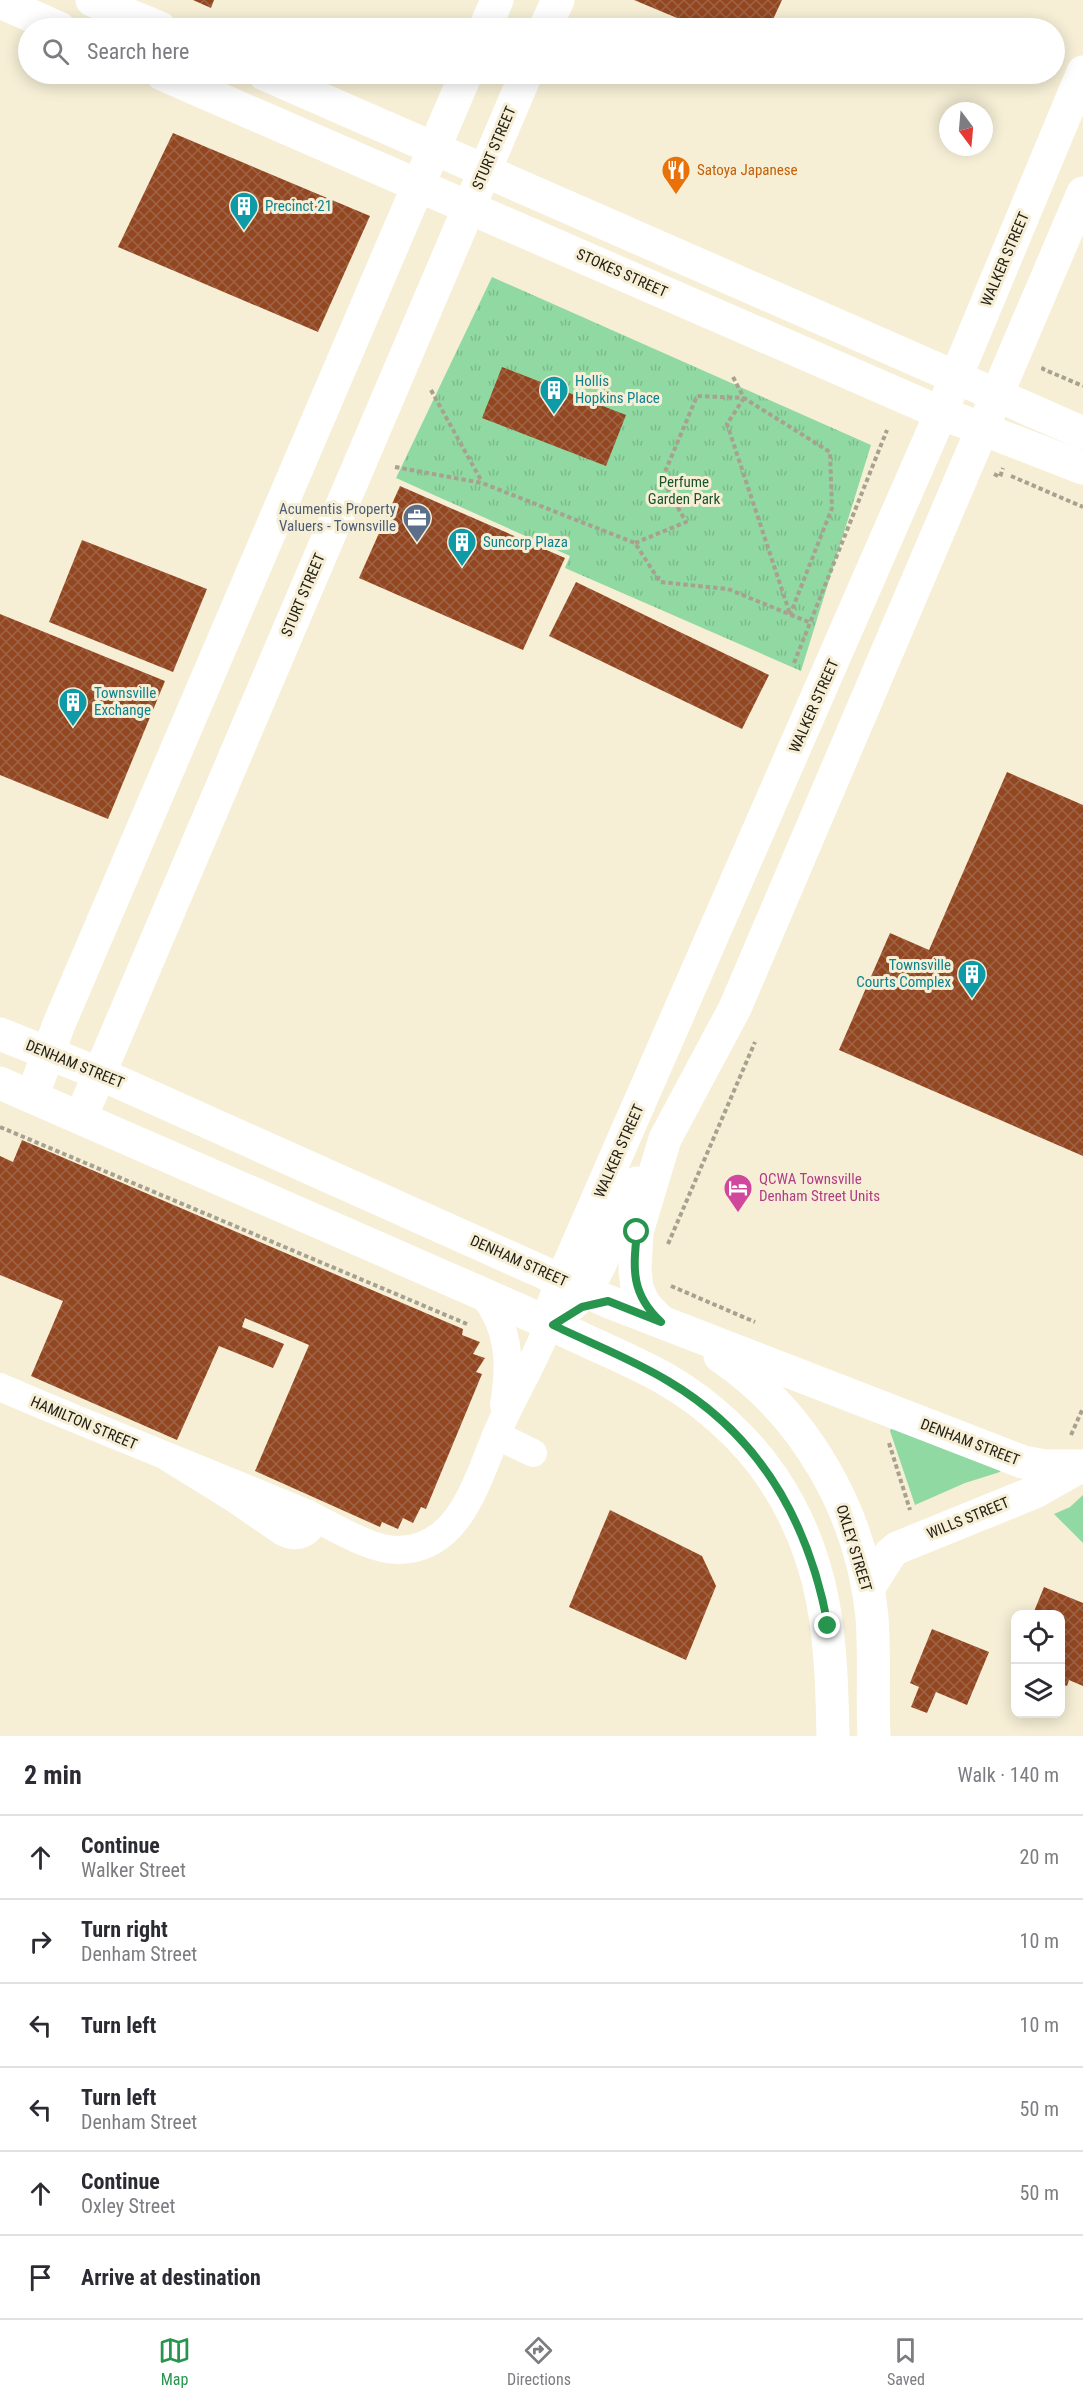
<!DOCTYPE html>
<html lang="en">
<head>
<meta charset="utf-8">
<style>
  :root { --surface:#fff; --page:#f2f2f3; --text:#2b2b33; --muted:#7c7c81; --line:#e1e1e2; --accent:#28954e }
  body { margin:0; font-family:"Roboto Condensed",sans-serif; background:var(--page); color:var(--text) }
  .controls { position:absolute; right:18px; bottom:18px; display:grid; overflow:hidden; border-radius:12px; box-shadow:0 3px 15px #0003 }
  .controls button { width:54px; height:54px; display:grid; place-items:center; padding:0; border:0; border-bottom:2px solid var(--line); background:var(--surface); color:var(--text); font:30px sans-serif }
  .compass { position:absolute; left:939px; top:102px; width:54px; height:54px; border-radius:50%; background:var(--surface); box-shadow:0 3px 15px #0003; rotate:164deg }
  .stop { position:absolute; width:18px; height:18px; margin:-14px; border:4px solid #28954e; border-radius:50%; background:#fff }
  .stop.end { background:#28954e; border-color:#fff; box-shadow:0 2px 6px #0008 }
  .list { margin:0; padding:0; list-style:none }
  h2 { display:flex; justify-content:space-between; align-items:center; height:78px; margin:0; padding:0 24px; font-size:26px }
  h2 small { font-size:20px; font-weight:400; color:var(--muted) }
  .list li { display:grid; grid-template-columns:39px 1fr auto; gap:18px; align-items:center; box-sizing:border-box; height:84px; padding:0 24px; border-top:2px solid var(--line) }
  .list b { display:block; font-size:22px; white-space:nowrap }
  .list p { margin:0; font-size:20px; white-space:nowrap; color:var(--muted) }
  .list em { font-size:20px; font-style:normal; color:var(--muted) }
  .icon { flex:none; width:33px; height:33px; fill:none; stroke:currentColor; stroke-width:2; stroke-linecap:round; stroke-linejoin:round }
  .map { position:relative; flex:none; width:1083px; height:1736px; overflow:hidden }
  .search { position:absolute; background:var(--surface); box-shadow:0 3px 15px #0003; left:18px; right:18px; top:18px; height:66px; display:flex; align-items:center; gap:15px; box-sizing:border-box; padding:0 21px; border-radius:33px; color:var(--muted); font-size:22px }
  .sheet { height:582px; background:var(--surface) }
  nav { display:flex; justify-content:space-around; align-items:center; box-sizing:border-box; height:84px; border-top:2px solid var(--line); background:var(--surface); font-size:16px; color:var(--muted) }
  nav a { display:grid; justify-items:center; gap:3px }
  nav .on { color:var(--accent) }
  .map>svg:first-child { display:block }
</style>
</head>
<body>
<div class="map">
<svg width="1083" height="1736" viewBox="0 0 1083 1736">
  <defs>
    <pattern id="park-tufts" width="24" height="20" patternUnits="userSpaceOnUse" patternTransform="scale(1.5)"><rect width="24" height="20" fill="#90d9a2"/><path d="M3 7l-1-3M5 7V3M7 7l1-3M15 17l-1-3M17 17v-4M19 17l1-3" fill="none" stroke="#7cba8b"/></pattern>
    <pattern id="building-cross-hatch" width="8" height="8" patternUnits="userSpaceOnUse" patternTransform="scale(1.5)"><rect width="8" height="8" fill="#934721"/><path d="M0 0l8 8M0 8l8-8" fill="none" stroke="#9e6447"/></pattern>
  </defs>
  <rect width="100%" height="100%" fill="#f6efd6"/>
  <g fill="#90d9a2">
    <polygon points="892,1427 1001,1470 1000,1472 965,1483 915,1505 890,1431"/>
    <polygon points="1083,1495 1083,1543 1054,1514 1070,1507"/>
  </g>
  <polygon fill="url(#park-tufts)" points="492,277 871,445 801,671 565,568 570,556 396,478"/>
  <g fill="url(#building-cross-hatch)">
    <polygon points="193,0 214,0 211,8"/>
    <polygon points="634,0 782,0 769,28 701,28"/>
    <polygon points="173,133 370,216 318,332 118,247"/>
    <polygon points="502,367 626,415 606,466 482,418"/>
    <polygon points="400,486 565,558 523,650 359,578"/>
    <polygon points="82,540 207,589 173,672 49,622"/>
    <polygon points="576,582 769,675 742,729 549,636"/>
    <polygon points="0,614 165,681 108,819 0,775"/>
    <polygon points="1007,772 1083,805 1083,1156 839,1050 890,933 929,950"/>
    <polygon points="22,1140 463,1329 462,1335 480,1342 473,1354 485,1358 476,1372 482,1374 426,1509 421,1507 413,1523 403,1518 398,1529 382,1522 380,1527 255,1471 309,1345 245,1318 242,1327 284,1344 273,1368 219,1346 177,1440 31,1376 63,1301 0,1275 0,1156 13,1162"/>
    <polygon points="610,1510 702,1556 716,1586 686,1660 569,1607"/>
    <polygon points="1044,1587 1083,1603 1083,1686 1069,1680 1067,1686 1060,1683 1060,1614 1033,1614"/>
    <polygon points="932,1629 989,1652 967,1705 936,1692 927,1713 911,1707 919,1687 910,1683"/>
  </g>
  <g fill="none" stroke-linecap="round" stroke-linejoin="round">
    <g stroke="#a7a28f" stroke-width="4" stroke-dasharray="4.5 3" stroke-linecap="butt">
      <polyline points="1044,367 1043,369 1083,386"/>
      <polyline points="733,377 744,398 830,452 832,508 790,615"/>
      <polyline points="431,390 482,482"/>
      <polyline points="744,398 727,424 790,614"/>
      <polyline points="395,467 482,483 635,543 660,582 728,589 811,623"/>
      <polyline points="994,474 1000,477 1003,468"/>
      <polyline points="1011,476 1083,507"/>
      <polyline points="635,543 686,522 662,479 697,396 744,398"/>
      <polyline points="794,663 887,430"/>
      <polyline points="0,1127 467,1324"/>
      <polyline points="668,1244 755,1042"/>
      <polyline points="671,1286 755,1322"/>
      <polyline points="1071,1435 1083,1408"/>
      <polyline points="889,1443 910,1510"/>
    </g>
    <g stroke="#fff" stroke-width="28">
      <path d="M483,1294C510,1329 511,1363 504,1405"/>
      <path d="M0,1387C102,1431 206,1471 308,1514L312,1518V1525C305,1536 294,1538 283,1532L232,1497L169,1458"/>
      <polyline points="496,1435 533,1453"/>
      <path d="M308,1514C333,1526 370,1550 397,1550C463,1551 479,1472 501,1424C514,1395 531,1367 543,1338L553,1325"/>
    </g>
    <g stroke="#fff" stroke-width="33">
      <polyline points="92,0 160,28"/>
      <polyline points="0,2 59,28"/>
      <polyline points="485,28 497,0"/>
      <polyline points="545,28 558,0"/>
      <polyline points="162,74 941,413 1083,468"/>
      <polyline points="264,74 1083,433"/>
      <polyline points="0,1034 98,1073 607,1301 1023,1462 1045,1466 1082,1466"/>
      <path d="M0,1083C129,1138 257,1195 385,1251C448,1279 512,1306 574,1335C605,1350 638,1363 667,1380C707,1403 747,1440 772,1477C828,1560 831,1640 833,1736"/>
      <polyline points="32,1097 59,1024 466,74"/>
      <polyline points="81,1117 526,74"/>
      <path d="M571,1305C604,1278 613,1220 637,1183"/>
      <polyline points="547,1322 562,1280 941,413 1083,72"/>
      <polyline points="661,1322 644,1304 637,1288 635,1270 637,1232 665,1139 735,1008 1083,193"/>
      <path d="M720,1356C806,1414 862,1514 872,1617C875,1657 872,1696 874,1736"/>
      <polyline points="868,1589 890,1554 897,1548 1035,1492 1079,1467"/>
    </g>
  </g>
  <g fill="none" stroke-linecap="round" stroke-linejoin="round">
    <path stroke="#28954e" stroke-width="8" d="M637,1232C633,1270 631,1294 661,1322L608,1301L582,1307L553,1325C590,1343 634,1360 668,1381C761,1436 809,1522 828,1626"/>
  </g>
  <defs>
    <g id="restaurant-pin" transform="scale(1.5)"><path d="M0 17L-7.5 6A9.5 9.5 0 1 1 7.5 6Z" fill="#e8710a" stroke="#f6efd6"/><path d="M-5-6h1v4h1v-4h1v4h1v-4h1v5L-1.5 .5V6h-2V.5L-5-1ZM5-6V6H3V1.5H1.5Q1.5-4 5-6Z" fill="#fff"/></g>
    <g id="building-pin" transform="scale(1.5)"><path d="M0 17L-7.5 6A9.5 9.5 0 1 1 7.5 6Z" fill="#0f9aa8" stroke="#f6efd6"/><path d="M-4-6H4V6H1V3H-1V6H-4ZM-2.5-4.3h1.7v1.8h-1.7ZM.8-4.3h1.7v1.8H.8ZM-2.5-1h1.7V.8h-1.7ZM.8-1h1.7V.8H.8Z" fill="#fff"/></g>
    <g id="office-pin" transform="scale(1.5)"><path d="M0 17L-7.5 6A9.5 9.5 0 1 1 7.5 6Z" fill="#5c6f8a" stroke="#f6efd6"/><path d="M-6-3h4V-5.5h4V-3h4V5H-6ZM-1-4.5V-3h2v-1.5ZM-6 0V1H6V0Z" fill="#fff"/></g>
    <g id="hotel-pin" transform="scale(1.5)"><path d="M0 17L-7.5 6A9.5 9.5 0 1 1 7.5 6Z" fill="#d1479c" stroke="#f6efd6"/><path d="M-6-4.5h1.5V1H6V5H4.5V3h-9V5H-6ZM-4 0a1.8 1.8 0 1 1 3.6 0ZM.5 0V-2.5h3Q6-2.5 6 0Z" fill="#fff"/></g>
  </defs>
  <g fill-rule="evenodd">
    <use href="#restaurant-pin" x="676" y="170"/>
    <use href="#building-pin" x="244" y="206"/>
    <use href="#building-pin" x="554" y="390"/>
    <use href="#office-pin" x="417" y="518"/>
    <use href="#building-pin" x="462" y="542"/>
    <use href="#building-pin" x="73" y="702"/>
    <use href="#building-pin" x="972" y="974"/>
    <use href="#hotel-pin" x="738" y="1188"/>
  </g>
  <g text-anchor="middle" stroke-width="6" stroke-linejoin="round" paint-order="stroke">
    <g font-size="15" fill="#232017" stroke="#f6efd6">
      <text transform="translate(494 148) rotate(-67)" y="5">STURT STREET</text>
      <text transform="translate(1005 259) rotate(-67)" y="5">WALKER STREET</text>
      <text transform="translate(622 273) rotate(24)" y="5">STOKES STREET</text>
      <text transform="translate(303 595) rotate(-67)" y="5">STURT STREET</text>
      <text transform="translate(814 706) rotate(-66)" y="5">WALKER STREET</text>
      <text transform="translate(75 1064) rotate(22)" y="5">DENHAM STREET</text>
      <text transform="translate(619 1151) rotate(-66)" y="5">WALKER STREET</text>
      <text transform="translate(519 1261) rotate(24)" y="5">DENHAM STREET</text>
      <text transform="translate(84 1423) rotate(23)" y="5">HAMILTON STREET</text>
      <text transform="translate(970 1442) rotate(21)" y="5">DENHAM STREET</text>
      <text transform="translate(968 1518) rotate(-22)" y="5">WILLS STREET</text>
      <text transform="translate(854 1548) rotate(73)" y="5">OXLEY STREET</text>
    </g>
    <g font-size="15" fill="#c56008" stroke="#f6efd6" text-anchor="start">
      <text x="697" y="175">Satoya Japanese</text>
    </g>
    <g font-size="15" fill="#0d838f" stroke="#f6efd6" text-anchor="start">
      <text x="265" y="211">Precinct 21</text>
      <text x="575" y="386">Hollis<tspan x="575" dy="17">Hopkins Place</tspan></text>
      <text x="483" y="547">Suncorp Plaza</text>
      <text x="94" y="698">Townsville<tspan x="94" dy="17">Exchange</tspan></text>
      <text x="951" y="970" text-anchor="end">Townsville<tspan x="951" dy="17">Courts Complex</tspan></text>
    </g>
    <g font-size="15" fill="#1a532e" stroke="#f6efd6">
      <text x="684" y="487">Perfume<tspan x="684" dy="17">Garden Park</tspan></text>
    </g>
    <g font-size="15" fill="#4e5e75" stroke="#f6efd6" text-anchor="end">
      <text x="396" y="514">Acumentis Property<tspan x="396" dy="17">Valuers - Townsville</tspan></text>
    </g>
    <g font-size="15" fill="#b23c85" stroke="#f6efd6" text-anchor="start">
      <text x="759" y="1184">QCWA Townsville<tspan x="759" dy="17">Denham Street Units</tspan></text>
    </g>
  </g>
</svg>
<div class="controls">
<button><svg class="icon" aria-label="locate" viewBox="0 0 24 24"><circle cx="12" cy="12" r="6"/><path d="M12 2v4M12 18v4M2 12h4M18 12h4"/></svg></button>
<button><svg class="icon" aria-label="layers" viewBox="0 0 24 24"><path d="M12 4l9 5-9 5-9-5zM3 14l9 5 9-5"/></svg></button>
</div>
<svg class="compass" viewBox="-18 -18 36 36"><path d="M0-13l5 13h-10z" fill="#e53935"/><path d="M0 13l5-13h-10z" fill="#7c7c81"/></svg>
<div class="stop" style="left:637px;top:1232px"></div>
<div class="stop end" style="left:828px;top:1626px"></div>
<div class="search"><svg class="icon" aria-label="search" viewBox="0 0 24 24"><circle cx="10" cy="10" r="6"/><path d="M15 15l6 6"/></svg>Search here</div>
</div>
<section class="sheet">
<h2>2 min<small>Walk · 140 m</small></h2>
<ul class="list">
<li><svg class="icon" aria-label="ahead" viewBox="0 0 24 24"><path d="M12 20V5M6 11l6-6 6 6"/></svg><div><b>Continue</b><p>Walker Street</p></div><em>20 m</em></li>
<li><svg class="icon" aria-label="right" viewBox="0 0 24 24"><path d="M7 20v-9h11M14 6l5 5-5 5"/></svg><div><b>Turn right</b><p>Denham Street</p></div><em>10 m</em></li>
<li><svg class="icon" aria-label="left" viewBox="0 0 24 24"><path d="M17 20v-9H6M10 6l-5 5 5 5"/></svg><div><b>Turn left</b></div><em>10 m</em></li>
<li><svg class="icon" aria-label="left" viewBox="0 0 24 24"><path d="M17 20v-9H6M10 6l-5 5 5 5"/></svg><div><b>Turn left</b><p>Denham Street</p></div><em>50 m</em></li>
<li><svg class="icon" aria-label="ahead" viewBox="0 0 24 24"><path d="M12 20V5M6 11l6-6 6 6"/></svg><div><b>Continue</b><p>Oxley Street</p></div><em>50 m</em></li>
<li><svg class="icon" aria-label="arrive" viewBox="0 0 24 24"><path d="M6 21V4h12l-3 4 3 4H6"/></svg><div><b>Arrive at destination</b></div></li>
</ul>
</section>
<nav>
<a class="on"><svg class="icon" aria-label="map" viewBox="0 0 24 24"><path d="M3 6l6-2 6 2 6-2v14l-6 2-6-2-6 2zM9 4v14M15 6v14"/></svg>Map</a>
<a><svg class="icon" aria-label="directions" viewBox="0 0 24 24"><path d="M12 3l9 9-9 9-9-9zM9 14v-3h6M13 9l2 2-2 2"/></svg>Directions</a>
<a><svg class="icon" aria-label="saved" viewBox="0 0 24 24"><path d="M7 4h10v16l-5-4-5 4z"/></svg>Saved</a>
</nav>
</body>
</html>
